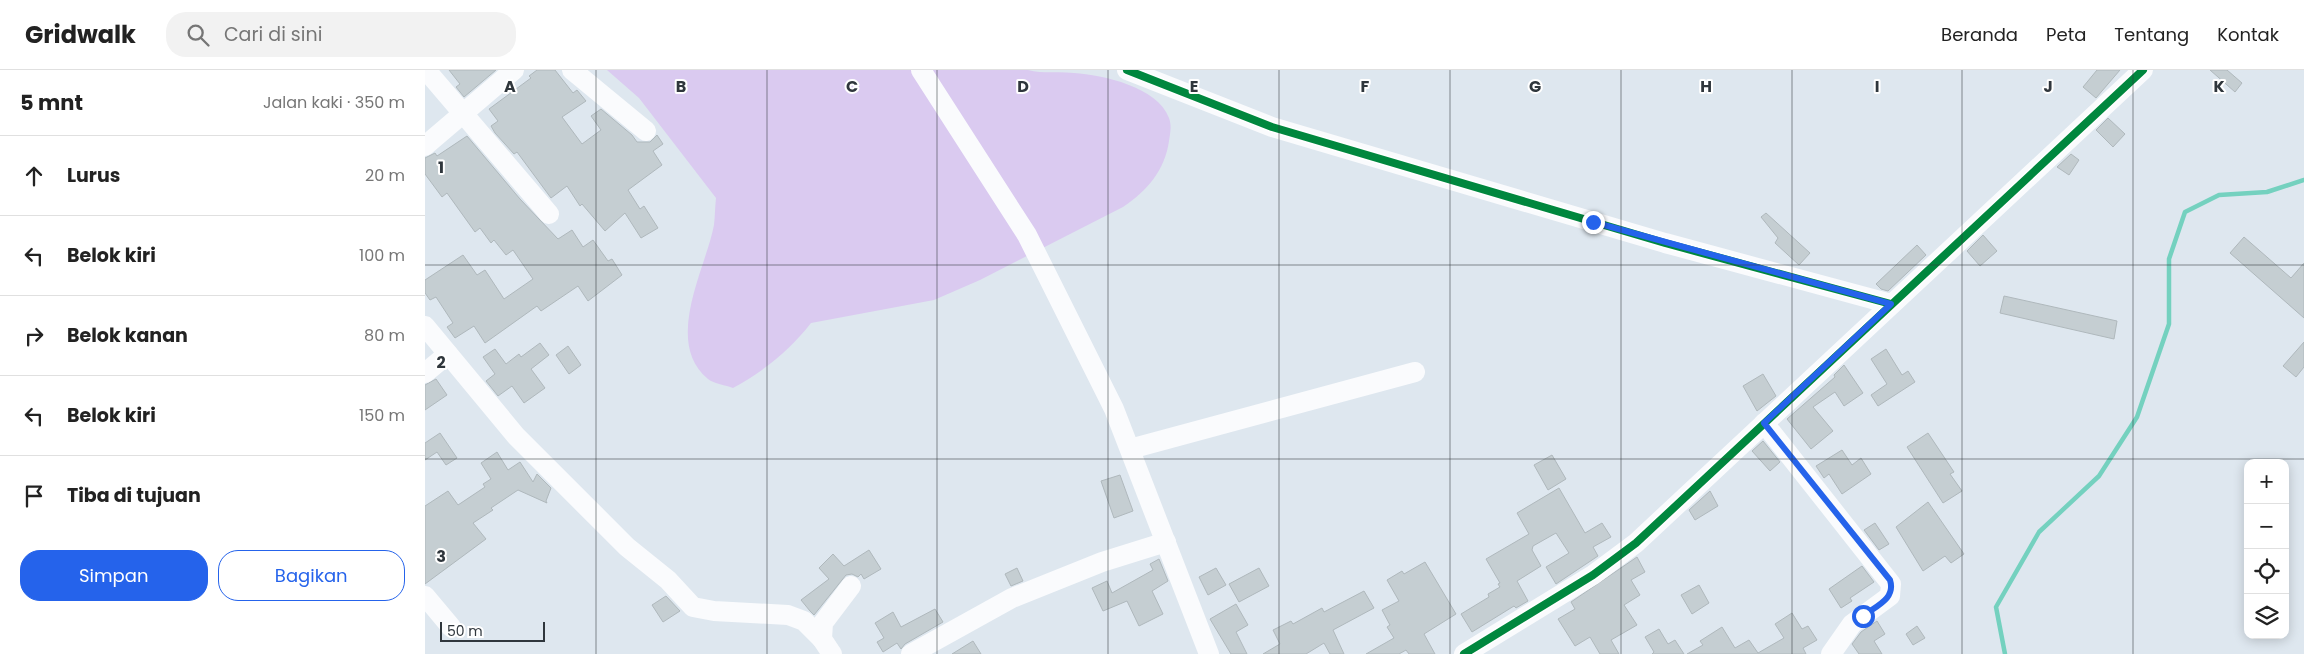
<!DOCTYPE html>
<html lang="id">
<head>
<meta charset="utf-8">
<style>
  :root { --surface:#fff; --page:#f2f2f2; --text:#222; --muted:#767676; --line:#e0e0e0; --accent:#2563eb }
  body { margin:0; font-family:Poppins,sans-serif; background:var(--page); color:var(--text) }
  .controls { position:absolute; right:15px; bottom:15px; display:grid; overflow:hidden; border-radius:10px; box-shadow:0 2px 12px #0003 }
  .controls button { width:45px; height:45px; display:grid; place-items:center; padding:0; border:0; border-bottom:1px solid var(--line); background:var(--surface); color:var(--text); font:25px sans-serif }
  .scale { position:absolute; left:15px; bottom:12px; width:105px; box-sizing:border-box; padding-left:5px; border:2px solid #2f363c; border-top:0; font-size:14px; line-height:18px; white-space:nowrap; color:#2f363c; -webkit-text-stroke:4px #fff; paint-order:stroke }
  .stop { position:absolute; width:15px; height:15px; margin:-11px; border:4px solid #2563eb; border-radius:50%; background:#fff }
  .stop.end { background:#2563eb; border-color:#fff; box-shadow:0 1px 5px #0008 }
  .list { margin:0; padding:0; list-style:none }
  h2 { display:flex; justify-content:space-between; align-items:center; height:65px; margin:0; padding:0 20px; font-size:21px }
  h2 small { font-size:16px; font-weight:400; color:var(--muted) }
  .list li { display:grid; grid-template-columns:32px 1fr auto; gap:15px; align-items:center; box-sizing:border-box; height:80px; padding:0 20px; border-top:1px solid var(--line) }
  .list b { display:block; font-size:19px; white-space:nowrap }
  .list em { font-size:16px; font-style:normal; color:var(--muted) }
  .actions { display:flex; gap:10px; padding:15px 20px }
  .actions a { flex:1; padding:11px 0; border:1px solid var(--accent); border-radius:20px; text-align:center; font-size:18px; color:var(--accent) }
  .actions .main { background:var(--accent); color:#fff }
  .icon { flex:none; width:28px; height:28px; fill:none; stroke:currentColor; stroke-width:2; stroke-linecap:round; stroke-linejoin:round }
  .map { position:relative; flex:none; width:1879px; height:584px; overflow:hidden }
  header { display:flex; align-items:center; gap:30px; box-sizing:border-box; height:70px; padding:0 25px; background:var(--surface); border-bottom:1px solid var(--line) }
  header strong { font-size:24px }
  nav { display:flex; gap:28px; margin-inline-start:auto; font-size:18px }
  .search { width:350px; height:45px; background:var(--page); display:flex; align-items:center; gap:12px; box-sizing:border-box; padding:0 18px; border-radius:20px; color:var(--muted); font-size:19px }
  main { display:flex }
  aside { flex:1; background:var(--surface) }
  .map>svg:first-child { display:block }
</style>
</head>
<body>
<header>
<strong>Gridwalk</strong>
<div class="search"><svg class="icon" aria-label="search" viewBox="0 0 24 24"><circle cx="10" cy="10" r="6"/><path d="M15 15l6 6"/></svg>Cari di sini</div>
<nav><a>Beranda</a><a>Peta</a><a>Tentang</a><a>Kontak</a></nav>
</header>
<main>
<aside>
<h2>5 mnt<small>Jalan kaki · 350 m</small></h2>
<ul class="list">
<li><svg class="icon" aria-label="ahead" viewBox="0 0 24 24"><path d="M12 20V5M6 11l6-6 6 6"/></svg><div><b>Lurus</b></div><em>20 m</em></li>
<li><svg class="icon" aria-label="left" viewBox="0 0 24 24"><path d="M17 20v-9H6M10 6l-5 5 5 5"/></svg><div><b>Belok kiri</b></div><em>100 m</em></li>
<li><svg class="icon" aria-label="right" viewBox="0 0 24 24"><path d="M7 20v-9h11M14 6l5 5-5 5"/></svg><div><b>Belok kanan</b></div><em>80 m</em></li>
<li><svg class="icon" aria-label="left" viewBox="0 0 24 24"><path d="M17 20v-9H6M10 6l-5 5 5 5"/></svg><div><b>Belok kiri</b></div><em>150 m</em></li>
<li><svg class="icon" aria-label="arrive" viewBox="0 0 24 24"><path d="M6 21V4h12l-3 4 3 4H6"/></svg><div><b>Tiba di tujuan</b></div></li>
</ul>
<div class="actions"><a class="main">Simpan</a><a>Bagikan</a></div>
</aside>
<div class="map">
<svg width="1879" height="584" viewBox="0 0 1879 584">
  <rect width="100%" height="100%" fill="#dee7ef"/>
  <path fill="#dacaf0" d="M182,0H603C618,4 634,1 649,3C678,5 733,17 744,48C747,56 745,64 744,71C740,100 722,121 698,137L555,210L509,230L386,253C365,280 339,301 308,318C301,315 289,314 283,309C238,272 281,198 289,155C290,146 290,137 291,128L214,28Z"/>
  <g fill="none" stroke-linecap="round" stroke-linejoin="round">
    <polyline stroke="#74d1bf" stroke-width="4.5" points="1580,584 1571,537 1614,462 1674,406 1712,347 1744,254 1744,189 1760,142 1794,125 1842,122 1879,110"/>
  </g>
  <g fill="#c5ced2" stroke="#afb8bc">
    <polygon points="24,0 71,0 39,27 31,17 35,14"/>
    <polygon points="112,0 130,0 148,23 152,20 161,31 137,47 157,74 176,60 166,46 176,39 207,65 212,72 225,72 232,65 238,74 228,81 237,95 203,120 215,139 219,136 233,158 216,168 200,143 180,161 157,134 155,136 142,116 126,128 92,82 89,84 70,63 66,56 73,51 64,39 106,8 104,6"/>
    <polygon points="1672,0 1695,0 1671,28 1658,17"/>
    <polygon points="1785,0 1802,0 1817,13 1810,22"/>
    <polygon points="1683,48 1700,64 1688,77 1671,60"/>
    <polygon points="42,66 95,129 133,169 147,160 158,177 168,170 183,191 187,189 197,205 163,231 153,216 116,241 112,236 60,273 49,256 30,268 22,257 28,253 11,227 5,230 0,223 0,210 38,185 52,205 60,200 79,229 108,209 88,180 81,185 69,170 66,173 55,158 50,162 22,123 17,127 0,104 0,88 10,83 12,86"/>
    <polygon points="1646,84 1654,90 1644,105 1632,97"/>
    <polygon points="1341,143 1385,183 1374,195 1350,173 1353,168 1336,147"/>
    <polygon points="1558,165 1572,181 1555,196 1542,181"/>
    <polygon points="1819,167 1866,208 1879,193 1879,248 1805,183"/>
    <polygon points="1492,175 1501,185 1463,221 1456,219 1451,214"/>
    <polygon points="1579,226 1692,251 1689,269 1575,243"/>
    <polygon points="1879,272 1879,297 1871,307 1858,296"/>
    <polygon points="115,273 124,285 106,299 120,318 99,333 87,316 73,326 61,311 70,304 58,287 70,279 81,294 94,284 96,287"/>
    <polygon points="143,276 156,295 144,304 131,285"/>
    <polygon points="1461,279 1477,305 1483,301 1490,312 1453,336 1446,325 1462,314 1446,289"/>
    <polygon points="1419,295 1438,323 1419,336 1410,322 1388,337 1408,361 1386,379 1362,349 1410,307 1409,305"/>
    <polygon points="1338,304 1351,326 1332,341 1318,316"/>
    <polygon points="11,309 22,325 0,340 0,315"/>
    <polygon points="15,363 32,388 21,395 12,382 0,390 0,373"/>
    <polygon points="1503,363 1529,402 1525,404 1537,421 1518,433 1482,377"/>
    <polygon points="1338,371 1355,392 1345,401 1327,381"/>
    <polygon points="1417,380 1427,395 1436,388 1446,404 1417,424 1404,404 1399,408 1391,396"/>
    <polygon points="72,382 83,400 95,392 108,412 112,404 126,418 121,431 122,433 93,420 66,438 68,440 48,453 61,469 0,514 0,436 23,421 33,435 60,417 58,414 66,409 56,393"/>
    <polygon points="1127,385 1141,409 1123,420 1109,395"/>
    <polygon points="695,405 708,441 689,448 676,411"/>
    <polygon points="1134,418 1160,463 1177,453 1186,467 1168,477 1173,486 1131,514 1121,497 1144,483 1131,463 1108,476 1107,480 1116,496 1092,511 1103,531 1091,538 1089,536 1047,562 1036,544 1064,527 1063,524 1075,517 1073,514 1075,513 1061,489 1104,464 1092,443"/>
    <polygon points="1285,421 1293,436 1270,450 1264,440"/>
    <polygon points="1503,432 1539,484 1526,493 1520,486 1498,501 1471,457"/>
    <polygon points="1450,453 1464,474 1454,480 1439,460"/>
    <polygon points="444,480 456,499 439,509 436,504 433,507 427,504 421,505 389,545 385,541 376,530 404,509 394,498 408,484 419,496"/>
    <polygon points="1212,487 1220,502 1206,510 1215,525 1199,535 1212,555 1186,570 1194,584 1175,584 1165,567 1150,576 1133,549 1150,539 1146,532"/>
    <polygon points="734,489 743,511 727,521 738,544 714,556 702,531 678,541 667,518 682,511 687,523 728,500 725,494"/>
    <polygon points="1000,492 1031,544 999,564 1010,584 984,584 981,580 974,584 941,584 969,568 962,557 965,555 957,540 974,531 962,510 977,501 979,504"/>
    <polygon points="1437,496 1449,512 1425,528 1427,531 1416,538 1404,519"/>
    <polygon points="592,498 598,511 586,516 580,504"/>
    <polygon points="791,498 801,515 783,525 774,507"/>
    <polygon points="834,498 844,516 814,532 804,514"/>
    <polygon points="1274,515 1284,533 1267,544 1256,525"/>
    <polygon points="939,521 949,538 908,560 919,584 905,584 899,573 881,584 838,584 855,574 848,560 866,551 868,554 897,538 899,542"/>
    <polygon points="241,526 255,541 238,552 227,535"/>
    <polygon points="811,534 823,555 811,562 822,584 806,584 785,549"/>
    <polygon points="510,539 518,552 480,574 476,579 472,573 458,582 452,572 459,568 450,553 468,542 476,557"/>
    <polygon points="1367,543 1377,559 1383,556 1392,570 1378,578 1381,584 1262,584 1278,575 1275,571 1297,557 1310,578 1324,570 1333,583 1359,568 1350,554"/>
    <polygon points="1452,551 1460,564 1449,571 1457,584 1434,584 1427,574 1436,562"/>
    <polygon points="1492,556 1500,568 1488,575 1481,564"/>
    <polygon points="1234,559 1243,574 1250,570 1259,584 1227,584 1229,582 1220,567"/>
    <polygon points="548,571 556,584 527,584"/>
  </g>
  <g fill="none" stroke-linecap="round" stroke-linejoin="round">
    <g stroke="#fafbfd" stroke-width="20">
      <polyline points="1,0 124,144"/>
      <polyline points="147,0 221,61"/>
      <polyline points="496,0 602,165 689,339 784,584"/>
      <polyline points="702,0 847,57 1240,173 1466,234"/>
      <polyline points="0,76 89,0"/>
      <polyline points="0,256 91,366 202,477 243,510 268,537 289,541 363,545 379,551 397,569"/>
      <polyline points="0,303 23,284"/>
      <polyline points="1339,353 1466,514 1465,526 1427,554 1406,584"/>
      <polyline points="705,379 990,302"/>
      <polyline points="0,526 26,557"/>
      <polyline points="407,584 397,569 398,553 426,516"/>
      <polyline points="486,584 587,528 677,492 741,472"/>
      <polyline points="1039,584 1168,505 1211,473 1718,0"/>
    </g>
    <g stroke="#fff" stroke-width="11">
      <g id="cycleway">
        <polyline points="702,0 847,57 1240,173 1466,234"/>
        <polyline points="1039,584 1168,505 1211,473 1718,0"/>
      </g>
    </g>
    <use href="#cycleway" stroke="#00873e" stroke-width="8"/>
  </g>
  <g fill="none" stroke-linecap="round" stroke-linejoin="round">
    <path stroke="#2563eb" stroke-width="6" d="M1168,152L1466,234L1339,353L1465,510C1471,529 1451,536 1438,546"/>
  </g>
  <path fill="none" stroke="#2f363c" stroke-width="1" stroke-opacity="0.55" d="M171,0V584M342,0V584M512,0V584M683,0V584M854,0V584M1025,0V584M1196,0V584M1367,0V584M1537,0V584M1708,0V584M0,195H1879M0,389H1879"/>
  <g font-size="16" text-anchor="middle" font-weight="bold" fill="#2f363c" stroke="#fff" stroke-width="4" stroke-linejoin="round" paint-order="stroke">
    <text x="85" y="22">A</text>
    <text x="256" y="22">B</text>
    <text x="427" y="22">C</text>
    <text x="598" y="22">D</text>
    <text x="769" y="22">E</text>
    <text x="940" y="22">F</text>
    <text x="1110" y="22">G</text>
    <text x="1281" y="22">H</text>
    <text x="1452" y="22">I</text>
    <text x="1623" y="22">J</text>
    <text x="1794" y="22">K</text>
    <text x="16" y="103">1</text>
    <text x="16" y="298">2</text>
    <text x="16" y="492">3</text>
  </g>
</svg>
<div class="controls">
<button>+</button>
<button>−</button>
<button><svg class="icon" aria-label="locate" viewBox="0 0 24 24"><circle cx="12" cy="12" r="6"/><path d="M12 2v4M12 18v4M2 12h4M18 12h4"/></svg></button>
<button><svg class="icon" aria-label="layers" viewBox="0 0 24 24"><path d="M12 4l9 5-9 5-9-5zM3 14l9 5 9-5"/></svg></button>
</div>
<div class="scale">50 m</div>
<div class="stop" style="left:1438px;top:546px"></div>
<div class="stop end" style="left:1168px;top:152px"></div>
</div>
</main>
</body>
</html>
